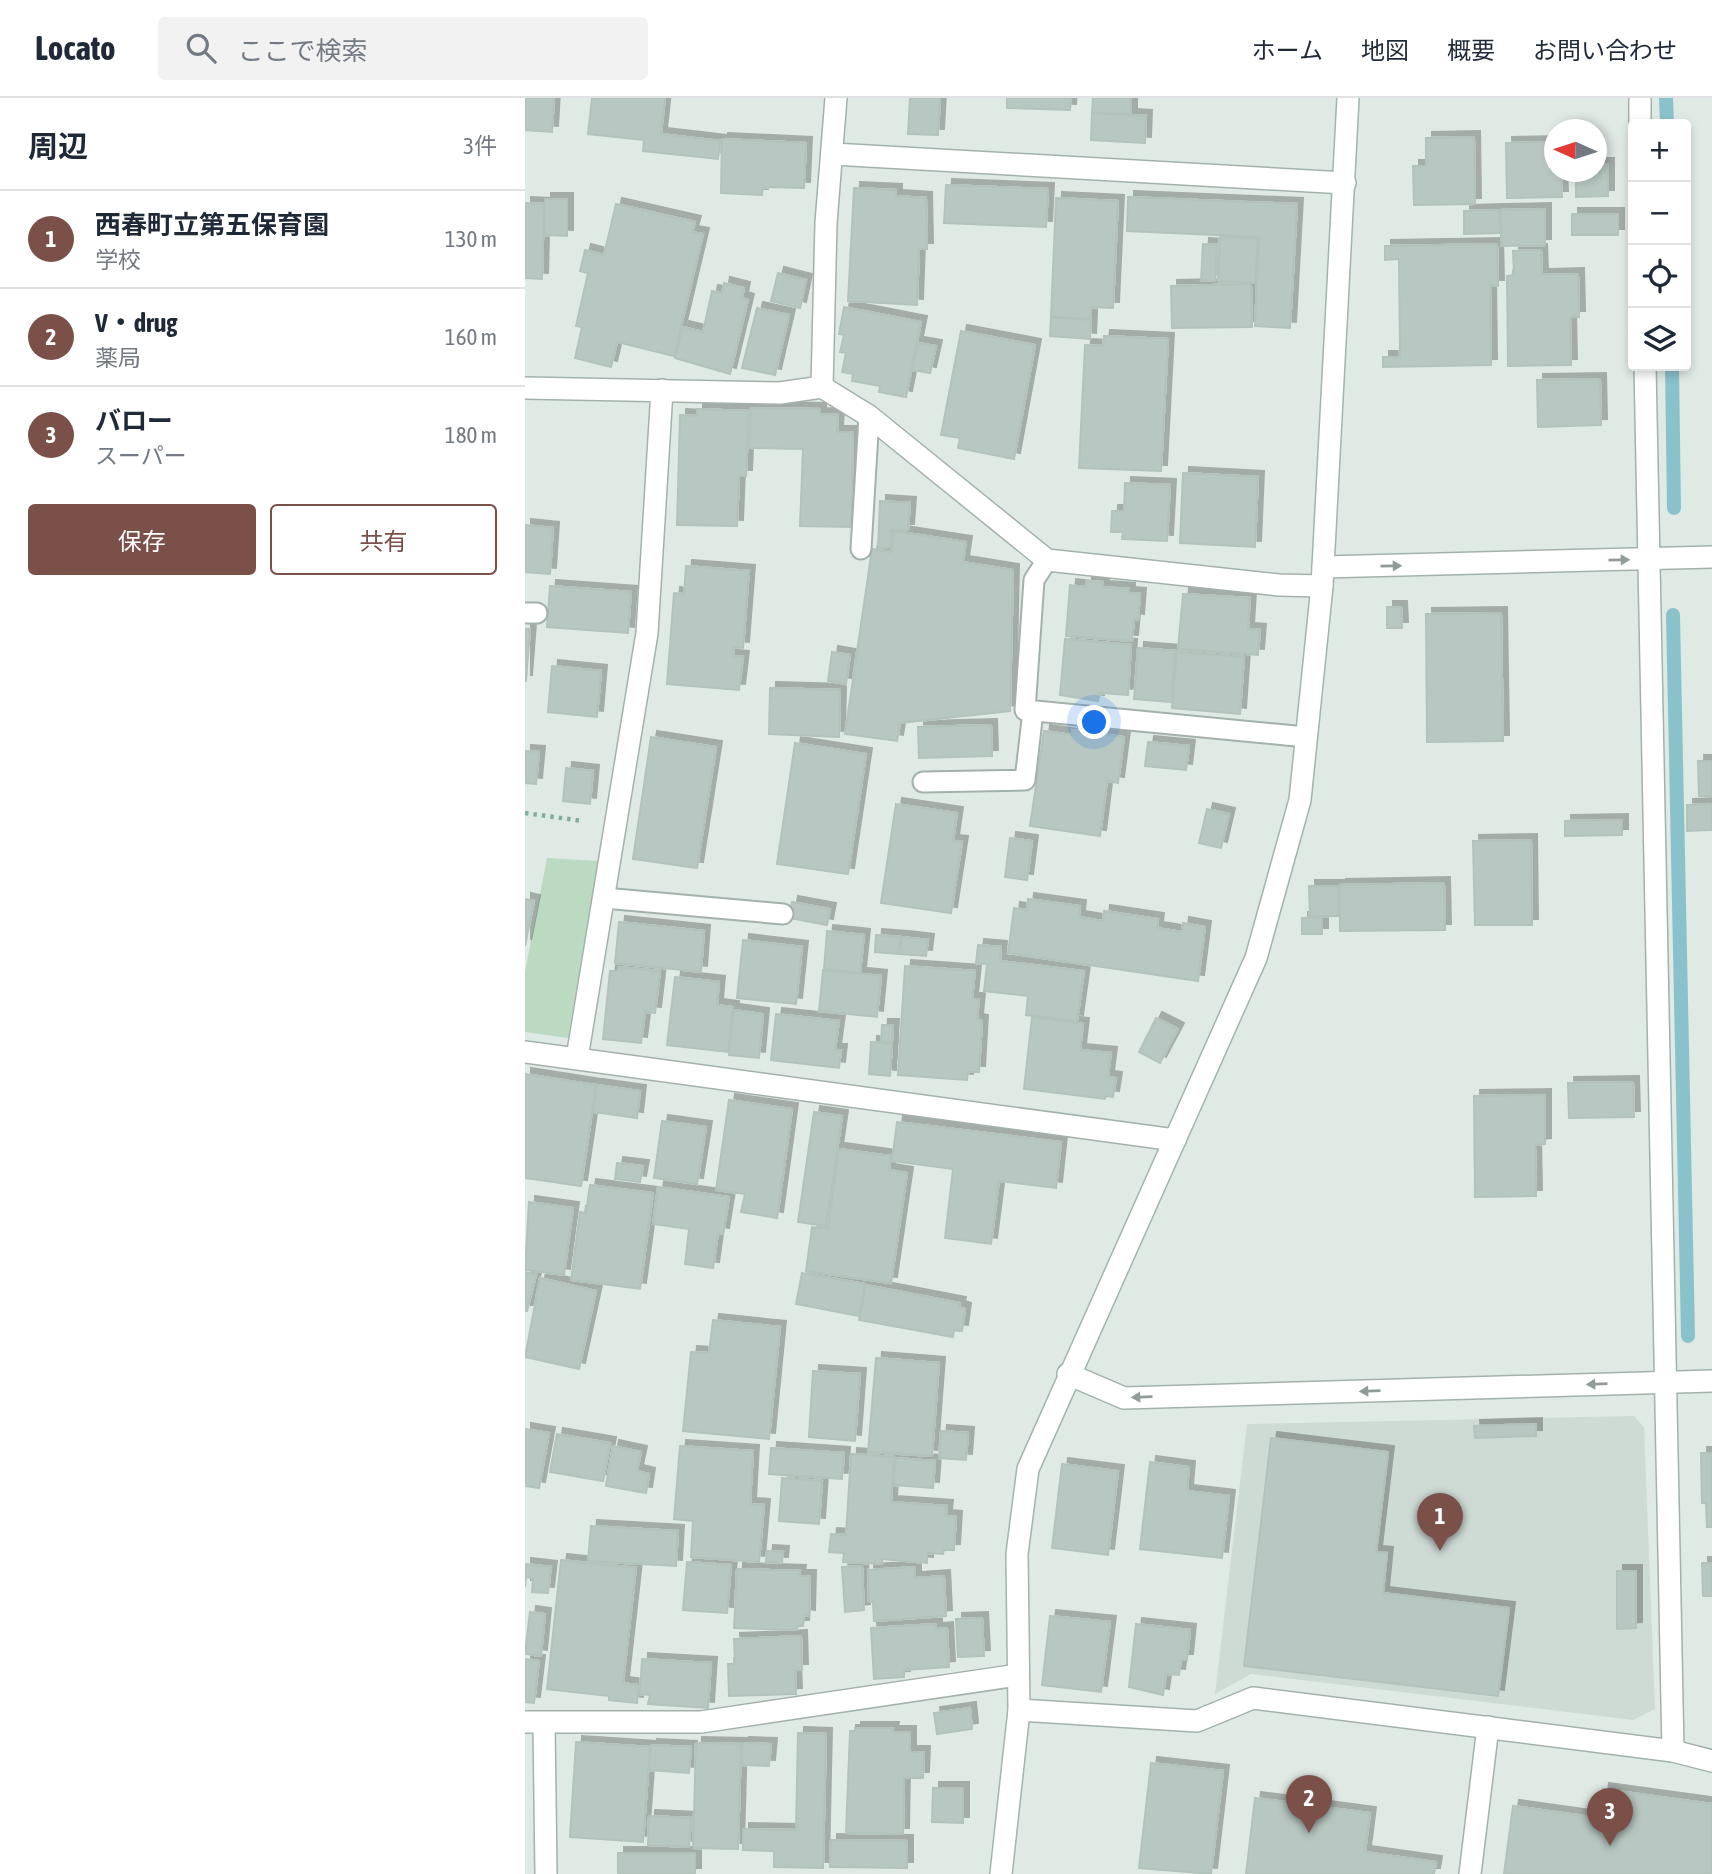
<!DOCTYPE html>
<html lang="ja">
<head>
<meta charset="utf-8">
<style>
  :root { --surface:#fff; --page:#f2f2f3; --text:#1f2937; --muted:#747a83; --line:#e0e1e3; --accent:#7a5049 }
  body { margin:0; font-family:"Asap Condensed","Noto Sans JP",sans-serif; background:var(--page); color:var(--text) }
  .controls { position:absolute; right:21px; top:21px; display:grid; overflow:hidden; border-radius:7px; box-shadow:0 4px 10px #0003 }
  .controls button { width:63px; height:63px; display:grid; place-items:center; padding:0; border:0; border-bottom:2px solid var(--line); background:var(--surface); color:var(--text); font:35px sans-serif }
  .compass { position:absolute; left:1019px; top:21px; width:63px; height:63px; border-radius:50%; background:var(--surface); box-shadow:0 4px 10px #0003; rotate:273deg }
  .you { position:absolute; left:570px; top:625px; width:24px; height:24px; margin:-18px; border:5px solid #fff; border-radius:50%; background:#1a73e8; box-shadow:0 0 0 10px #1a73e833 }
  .badge { display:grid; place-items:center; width:46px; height:46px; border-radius:50%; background:var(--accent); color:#fff; font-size:23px; font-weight:700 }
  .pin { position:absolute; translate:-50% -58px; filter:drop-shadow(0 2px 4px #0008) }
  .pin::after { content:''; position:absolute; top:37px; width:24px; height:21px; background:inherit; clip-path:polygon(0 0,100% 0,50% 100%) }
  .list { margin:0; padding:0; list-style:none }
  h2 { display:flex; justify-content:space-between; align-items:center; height:91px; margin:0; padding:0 28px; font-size:30px }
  h2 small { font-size:23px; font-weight:400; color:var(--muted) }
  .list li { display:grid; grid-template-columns:46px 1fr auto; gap:21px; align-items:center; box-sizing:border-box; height:98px; padding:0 28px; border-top:2px solid var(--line) }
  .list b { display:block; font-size:26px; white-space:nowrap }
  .list p { margin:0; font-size:23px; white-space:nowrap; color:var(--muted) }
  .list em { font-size:23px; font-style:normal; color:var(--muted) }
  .actions { display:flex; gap:14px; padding:21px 28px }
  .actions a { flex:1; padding:16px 0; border:2px solid var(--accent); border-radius:7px; text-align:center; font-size:24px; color:var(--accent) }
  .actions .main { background:var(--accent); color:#fff }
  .icon { flex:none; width:38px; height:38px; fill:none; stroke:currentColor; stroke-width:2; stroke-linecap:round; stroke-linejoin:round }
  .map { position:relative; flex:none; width:1187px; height:1776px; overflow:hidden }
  header { display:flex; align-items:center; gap:42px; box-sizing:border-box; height:98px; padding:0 35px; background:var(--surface); border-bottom:2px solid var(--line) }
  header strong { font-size:33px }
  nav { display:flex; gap:38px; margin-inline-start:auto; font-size:24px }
  .search { width:490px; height:63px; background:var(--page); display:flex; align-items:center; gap:18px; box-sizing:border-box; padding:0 24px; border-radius:7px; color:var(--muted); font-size:26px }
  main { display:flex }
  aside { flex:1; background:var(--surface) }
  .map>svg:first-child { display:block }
</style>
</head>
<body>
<header>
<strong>Locato</strong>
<div class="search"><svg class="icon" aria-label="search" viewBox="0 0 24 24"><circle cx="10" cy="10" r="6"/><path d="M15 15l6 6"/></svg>ここで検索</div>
<nav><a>ホーム</a><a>地図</a><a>概要</a><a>お問い合わせ</a></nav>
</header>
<main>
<aside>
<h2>周辺<small>3件</small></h2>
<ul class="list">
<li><span class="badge">1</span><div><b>西春町立第五保育園</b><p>学校</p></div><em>130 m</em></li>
<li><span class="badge">2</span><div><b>V・drug</b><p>薬局</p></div><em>160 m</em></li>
<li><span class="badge">3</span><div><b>バロー</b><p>スーパー</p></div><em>180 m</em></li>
</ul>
<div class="actions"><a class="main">保存</a><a>共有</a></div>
</aside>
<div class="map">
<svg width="1187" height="1776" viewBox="0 0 1187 1776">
  <defs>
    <filter id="shadow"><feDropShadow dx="6" dy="-6" stdDeviation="0" flood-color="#0004"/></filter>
  </defs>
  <rect width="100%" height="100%" fill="#e0eae5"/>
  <polygon fill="#cedad4" points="1109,1318 1119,1329 1130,1611 1108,1622 726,1576 690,1596 722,1326"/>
  <polygon fill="#badac2" points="22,760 73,763 43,940 0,934 0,874"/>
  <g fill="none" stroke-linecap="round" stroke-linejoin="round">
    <g stroke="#8ac2cc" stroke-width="14">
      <polyline points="1141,0 1142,26"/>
      <polyline points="1147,268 1149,410"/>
      <polyline points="1148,517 1163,1238"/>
    </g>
  </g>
  <g fill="#b8c7c1" stroke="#b3c3bc" stroke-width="2" filter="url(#shadow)">
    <polygon points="0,0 29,0 27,34 0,32"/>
    <polygon points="67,0 140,0 136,36 195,43 193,61 118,53 119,42 63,36"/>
    <polygon points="385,0 415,0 413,37 383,36"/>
    <polygon points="482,0 546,0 545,12 482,10"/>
    <polygon points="568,0 606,0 606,16 567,15"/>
    <polygon points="567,15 621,18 620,45 566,42"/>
    <polygon points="949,39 950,106 889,107 888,68 901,68 901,40"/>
    <polygon points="197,41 281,45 279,90 238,89 237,97 196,95"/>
    <polygon points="1030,44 1030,74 1036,74 1037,99 982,100 981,45"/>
    <polygon points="1072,66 1083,66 1083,98 1051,99 1051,74 1072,74"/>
    <polygon points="421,87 523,91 521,129 419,125"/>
    <polygon points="329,90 371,92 371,98 401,100 402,151 394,151 392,207 323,203"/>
    <polygon points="603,99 772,106 765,230 730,228 734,139 602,133"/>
    <polygon points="531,100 593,103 588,210 566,209 566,221 526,219"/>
    <polygon points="20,101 42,101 42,138 20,137"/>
    <polygon points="0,105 19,106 17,181 0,180"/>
    <polygon points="91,106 170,124 167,134 178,136 149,258 92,244 86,269 50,260 57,229 51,228 63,175 55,173 60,152 79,157"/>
    <polygon points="1020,111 1020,147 976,148 976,112"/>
    <polygon points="974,112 975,135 939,136 939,113"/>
    <rect x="1047" y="116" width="46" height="21"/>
    <polygon points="695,139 733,141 730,185 693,183"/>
    <polygon points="678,146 692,147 690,183 676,182"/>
    <polygon points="972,146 973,188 965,188 966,267 858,269 858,259 875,259 874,161 860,162 860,148"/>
    <polygon points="1016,152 1017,177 1053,176 1054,219 1045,219 1046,267 983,268 982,178 989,177 988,153"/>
    <polygon points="253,175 281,182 275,210 246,203"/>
    <polygon points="199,185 219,190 217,200 223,202 205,276 150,260 158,229 178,234 187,193 197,195"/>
    <polygon points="726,186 727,229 647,230 646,188"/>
    <polygon points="319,209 396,224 381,299 354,294 355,288 327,283 328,276 317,274 321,255 315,254 319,237 314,236"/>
    <polygon points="232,210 264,217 250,277 217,270"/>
    <polygon points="526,219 566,222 565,241 525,238"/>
    <polygon points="436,233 510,247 489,361 433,350 435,340 416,337"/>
    <polygon points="579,238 643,241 636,373 554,370 560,247 578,248"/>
    <polygon points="393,245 411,248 405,275 387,272"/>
    <polygon points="1075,281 1076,327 1013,329 1012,282"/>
    <polygon points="226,310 295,311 295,316 313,317 312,334 328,334 326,429 275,428 278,351 225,350"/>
    <polygon points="172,311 224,313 221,378 214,378 212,428 152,427 155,317 172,318"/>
    <polygon points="658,375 733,379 730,449 655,445"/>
    <polygon points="600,385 645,387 642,443 597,441 598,434 586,434 587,413 599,413"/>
    <polygon points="355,403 385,405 383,432 366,432 365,450 353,450"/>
    <polygon points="0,427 28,430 25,476 0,474"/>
    <polygon points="369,433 441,444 438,464 488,472 485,613 375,625 372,643 320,636 347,451 366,454"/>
    <polygon points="161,468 224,473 218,550 209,549 208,558 218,559 214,592 142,586 149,495 159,496"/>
    <polygon points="561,483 578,484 578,489 604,491 604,495 615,496 613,522 609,521 607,543 541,538 545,487 561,489"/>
    <polygon points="25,488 106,494 103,535 22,529"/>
    <polygon points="658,496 725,500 723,531 735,532 733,557 653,551"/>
    <polygon points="862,509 876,509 877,530 862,530"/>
    <polygon points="976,515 978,643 902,644 901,516"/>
    <polygon points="0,531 5,531 1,583 0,583"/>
    <polygon points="540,541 606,547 603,597 575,595 573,603 535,597"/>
    <polygon points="613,550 650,553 646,604 609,601"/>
    <polygon points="307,554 325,557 321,586 303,583"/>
    <polygon points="652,554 719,559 715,616 647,610"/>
    <polygon points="27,568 76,573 72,619 23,614"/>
    <polygon points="245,590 315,592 314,639 244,636"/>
    <polygon points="466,627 467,658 394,660 393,629"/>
    <polygon points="547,632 599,639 593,685 582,683 575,738 505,728 519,633 547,637"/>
    <polygon points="126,639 191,649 172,770 108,761"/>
    <polygon points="623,644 664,648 661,672 620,668"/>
    <polygon points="270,645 341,656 323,776 252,766"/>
    <polygon points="0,653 14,654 11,686 0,685"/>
    <polygon points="1173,663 1187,663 1187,698 1174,698"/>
    <polygon points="41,670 68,673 65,706 38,703"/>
    <polygon points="371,706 432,715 428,743 437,744 426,815 356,805"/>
    <polygon points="1187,706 1187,732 1162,733 1162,707"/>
    <polygon points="682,711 704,716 696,750 674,745"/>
    <polygon points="1097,722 1097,737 1040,738 1040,723"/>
    <polygon points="485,740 507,743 502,782 480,779"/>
    <polygon points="1006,742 1007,827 950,827 948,743"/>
    <polygon points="919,785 920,832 815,833 815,787"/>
    <polygon points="784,788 813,788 814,818 785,819"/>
    <polygon points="0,801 9,803 0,848"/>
    <polygon points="503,801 555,808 554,819 578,823 579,813 633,821 632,830 657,834 658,825 680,829 673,883 483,855 489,810 502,812"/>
    <polygon points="267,804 305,811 302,827 264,820"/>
    <polygon points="797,819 797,836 777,836 777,820"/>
    <polygon points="94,824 179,833 176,874 90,865"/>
    <polygon points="302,833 339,837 335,875 299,871"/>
    <polygon points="351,837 376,839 373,856 350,854"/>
    <polygon points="377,839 403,842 401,858 375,856"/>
    <polygon points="218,842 277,849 271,906 212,900"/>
    <polygon points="453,847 476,849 475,863 559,873 552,923 501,917 503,898 459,893 462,866 451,865"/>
    <polygon points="380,868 450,873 447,901 454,901 452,922 457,923 454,974 443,974 442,982 373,977"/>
    <polygon points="93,869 135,873 130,915 120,914 116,945 78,941 85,873 93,873"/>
    <polygon points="298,872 356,878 352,919 294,913"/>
    <polygon points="150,879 194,884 192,907 208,909 203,954 142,947"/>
    <polygon points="209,912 238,916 234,960 204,957"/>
    <polygon points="251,916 314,923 310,952 316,952 314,970 246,962"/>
    <polygon points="507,919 558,926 555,952 586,955 583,979 591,980 588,999 581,998 580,1001 499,991"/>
    <polygon points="631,920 653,931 635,965 614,954"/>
    <polygon points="357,927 368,927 367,944 356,944"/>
    <polygon points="346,944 367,946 365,978 344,976"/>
    <polygon points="0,976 71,987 56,1088 0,1080"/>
    <polygon points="1108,984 1109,1019 1044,1020 1043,985"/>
    <polygon points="72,987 115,993 112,1020 68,1014"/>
    <polygon points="1020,997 1020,1046 1010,1047 1011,1098 950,1099 949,998"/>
    <polygon points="204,1002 267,1011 252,1120 216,1114 220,1096 191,1092"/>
    <polygon points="289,1014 317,1018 301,1128 273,1124"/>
    <polygon points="137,1023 181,1029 172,1086 129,1080"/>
    <polygon points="372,1024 536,1044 531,1090 474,1083 466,1146 420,1140 428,1071 367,1063"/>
    <polygon points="314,1051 366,1058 364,1072 382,1075 366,1185 281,1173 287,1129 303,1131"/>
    <polygon points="92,1065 118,1068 115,1084 90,1081"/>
    <polygon points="65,1087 128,1095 115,1191 46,1182 55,1114 61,1115"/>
    <polygon points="133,1089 204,1099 198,1136 193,1135 188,1170 160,1166 164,1131 128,1126"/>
    <polygon points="4,1104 48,1110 39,1177 0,1172"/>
    <polygon points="0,1174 11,1177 2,1213 0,1213"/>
    <polygon points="277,1175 340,1186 334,1218 271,1206"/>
    <polygon points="15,1180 71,1193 54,1271 0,1259"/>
    <polygon points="341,1187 435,1205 434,1209 440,1211 437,1233 429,1232 428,1239 334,1222"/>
    <polygon points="188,1222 255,1229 244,1341 158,1333 166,1254 184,1255"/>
    <polygon points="351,1260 414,1265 407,1358 343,1354"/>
    <polygon points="288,1273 335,1276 330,1343 284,1339"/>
    <polygon points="1011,1326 1011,1338 950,1340 949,1328"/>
    <polygon points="0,1331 24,1335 14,1390 0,1388"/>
    <polygon points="416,1333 443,1335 441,1362 414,1360"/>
    <polygon points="32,1336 85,1345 78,1383 25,1374"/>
    <polygon points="746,1340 863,1354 851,1454 862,1455 858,1495 984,1510 973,1598 719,1568"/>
    <polygon points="88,1348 116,1354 112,1373 124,1376 121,1395 81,1388"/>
    <polygon points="155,1348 228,1353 225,1406 239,1407 234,1464 166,1459 168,1423 149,1421"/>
    <polygon points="246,1350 319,1355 317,1381 244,1376"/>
    <polygon points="1176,1355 1187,1355 1187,1429 1182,1429 1181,1405 1177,1405"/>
    <polygon points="326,1356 369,1359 366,1404 422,1408 421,1418 431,1419 429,1452 419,1452 418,1456 402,1455 402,1465 357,1461 357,1466 318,1464 319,1455 304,1454 306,1436 321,1437"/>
    <polygon points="371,1360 410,1363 408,1390 369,1387"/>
    <polygon points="625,1364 664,1369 662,1393 704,1398 697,1460 615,1451"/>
    <polygon points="537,1366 593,1373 583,1457 527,1450"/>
    <polygon points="257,1380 297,1383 294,1426 254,1423"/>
    <polygon points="66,1428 153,1433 151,1468 63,1463"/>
    <polygon points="242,1453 258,1454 257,1465 241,1464"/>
    <polygon points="36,1462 111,1470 98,1585 114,1587 112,1605 84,1602 84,1598 22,1591"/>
    <polygon points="162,1464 206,1467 202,1515 158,1512"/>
    <polygon points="1177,1465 1187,1465 1187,1498 1178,1498"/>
    <polygon points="0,1466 26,1469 23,1495 7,1494 8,1480 1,1479 0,1489"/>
    <polygon points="337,1468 339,1512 320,1514 317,1469"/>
    <polygon points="390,1469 390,1480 419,1478 421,1518 349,1523 348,1504 344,1504 343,1472"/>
    <polygon points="212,1471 275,1473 274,1478 285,1478 284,1518 279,1517 278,1528 273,1528 272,1532 209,1530"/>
    <polygon points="1092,1473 1111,1473 1111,1530 1092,1531"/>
    <polygon points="5,1514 20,1516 16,1558 0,1556"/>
    <polygon points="525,1518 585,1524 576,1594 517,1587"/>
    <polygon points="457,1520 459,1558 433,1559 431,1521"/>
    <polygon points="411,1526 411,1531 422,1530 424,1569 379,1572 379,1579 349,1581 346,1530"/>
    <polygon points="611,1526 665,1532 662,1562 656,1562 654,1577 641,1576 638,1597 604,1589"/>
    <polygon points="276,1538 277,1572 270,1572 271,1596 204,1598 203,1566 210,1566 209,1541"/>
    <polygon points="0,1561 14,1563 9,1605 0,1604"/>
    <polygon points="117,1561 186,1565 183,1610 123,1606 125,1597 115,1596"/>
    <polygon points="445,1610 447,1631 412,1636 409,1615"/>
    <polygon points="330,1630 368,1630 367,1634 385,1634 385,1654 399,1654 398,1680 379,1680 378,1736 321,1735 325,1633 330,1633"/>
    <polygon points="273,1635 301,1636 298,1770 249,1769 249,1753 218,1752 218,1731 271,1732"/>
    <polygon points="51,1644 125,1649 118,1744 45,1739"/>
    <polygon points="171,1645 216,1646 213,1751 168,1750"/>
    <polygon points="218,1645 246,1646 244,1668 217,1667"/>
    <polygon points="126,1647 166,1649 164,1675 124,1672"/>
    <polygon points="626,1665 698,1673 686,1776 614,1770"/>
    <polygon points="408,1690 438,1690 438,1725 407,1724"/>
    <polygon points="1078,1691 1187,1706 1187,1776 979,1776 988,1708 1074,1720"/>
    <polygon points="730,1700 845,1715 840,1754 911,1764 909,1776 721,1776"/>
    <polygon points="124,1718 166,1720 164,1749 123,1747"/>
    <polygon points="306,1742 382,1743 382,1770 305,1769"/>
    <rect x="93" y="1755" width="77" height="21"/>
  </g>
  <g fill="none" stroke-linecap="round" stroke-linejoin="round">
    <g stroke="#a3b1ac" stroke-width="23">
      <g id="lane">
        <polyline points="336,451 344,318"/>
        <polyline points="522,462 509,482 500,612 781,639"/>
        <polyline points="0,515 12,515"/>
        <polyline points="398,684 500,682 508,613"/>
        <polyline points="79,800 258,816"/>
      </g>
    </g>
    <g stroke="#a3b1ac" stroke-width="24">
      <g id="street">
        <polyline points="1115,0 1115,26"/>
        <polyline points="308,56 820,85"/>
        <polyline points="1120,268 1148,1653"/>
        <polyline points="297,289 301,125 311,0"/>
        <polyline points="0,290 255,295 297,289 344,318 522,462 754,487 797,488"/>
        <polyline points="798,469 1187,459"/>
        <polyline points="0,954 650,1042"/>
        <polyline points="52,960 122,535 137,292"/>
        <polyline points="543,1276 599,1300 1187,1283"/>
        <polyline points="494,1612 672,1623 728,1600 1148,1653 1187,1663"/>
        <polyline points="0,1624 176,1624 493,1577"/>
        <polyline points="19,1625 21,1776"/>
        <polyline points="945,1776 963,1629"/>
      </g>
    </g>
    <g stroke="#a0b5ad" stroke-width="24">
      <polyline id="secondary" points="476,1776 494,1612 492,1456 503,1371 731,860 775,702 797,488 823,0"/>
    </g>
    <polyline stroke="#82ac9e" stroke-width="4.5" stroke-dasharray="3.5 5" stroke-linecap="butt" points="0,715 58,723"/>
    <use href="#lane" stroke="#fff" stroke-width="19"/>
    <use href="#street" stroke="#fff" stroke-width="21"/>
    <use href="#secondary" stroke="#fff" stroke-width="21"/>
  </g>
  <defs><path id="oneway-solid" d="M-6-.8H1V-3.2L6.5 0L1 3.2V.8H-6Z" transform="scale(1.75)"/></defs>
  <g fill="#909c99">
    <use href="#oneway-solid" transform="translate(1094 462) rotate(-1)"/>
    <use href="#oneway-solid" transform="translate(866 468) rotate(-1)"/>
    <use href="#oneway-solid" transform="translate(1072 1286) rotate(178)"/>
    <use href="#oneway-solid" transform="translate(845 1293) rotate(178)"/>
    <use href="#oneway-solid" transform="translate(617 1299) rotate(178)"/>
  </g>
</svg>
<div class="controls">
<button>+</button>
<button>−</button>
<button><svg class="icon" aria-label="locate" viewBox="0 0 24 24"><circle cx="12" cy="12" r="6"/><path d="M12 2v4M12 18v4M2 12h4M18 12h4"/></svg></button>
<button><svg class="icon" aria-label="layers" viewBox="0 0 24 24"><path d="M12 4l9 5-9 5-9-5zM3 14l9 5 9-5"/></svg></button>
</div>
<svg class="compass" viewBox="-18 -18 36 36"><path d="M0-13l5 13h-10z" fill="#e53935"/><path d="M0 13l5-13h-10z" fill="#747a83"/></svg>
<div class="you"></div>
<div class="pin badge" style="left:915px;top:1453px">1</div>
<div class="pin badge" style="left:784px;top:1735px">2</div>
<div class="pin badge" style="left:1085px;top:1748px">3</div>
</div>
</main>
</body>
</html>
